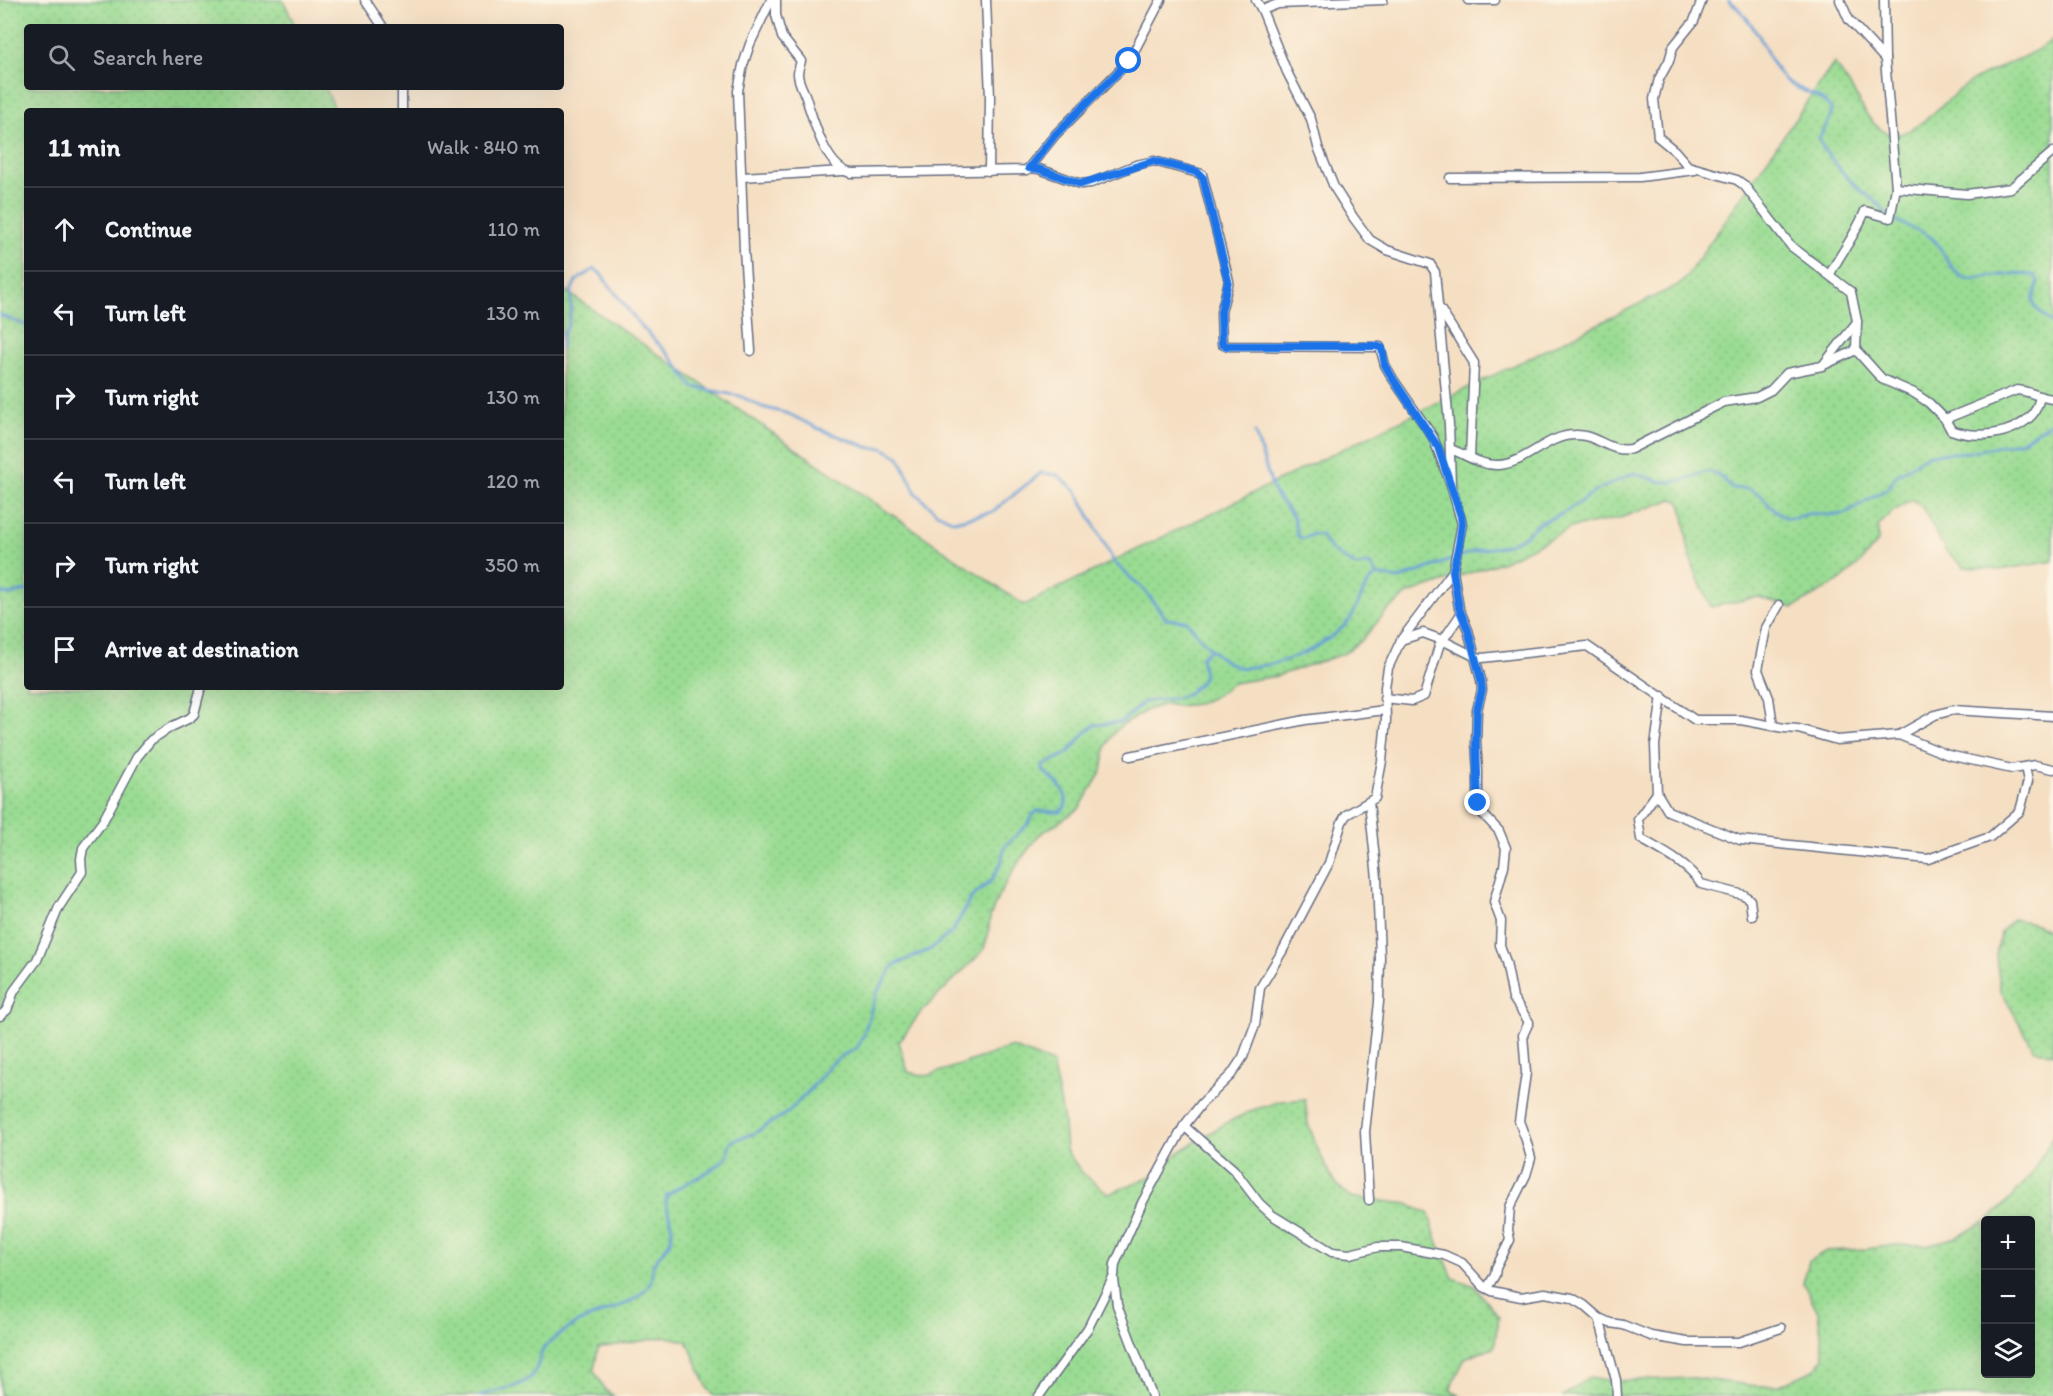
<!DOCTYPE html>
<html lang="en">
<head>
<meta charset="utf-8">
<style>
  :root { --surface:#171b24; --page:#242831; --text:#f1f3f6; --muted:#9ea1a6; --line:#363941 }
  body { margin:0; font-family:Itim,sans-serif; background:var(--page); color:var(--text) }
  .controls { position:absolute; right:18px; bottom:18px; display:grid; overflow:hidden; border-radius:6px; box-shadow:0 6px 24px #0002 }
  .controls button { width:54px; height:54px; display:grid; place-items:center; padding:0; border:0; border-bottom:2px solid var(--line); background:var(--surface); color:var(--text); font:30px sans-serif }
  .stop { position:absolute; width:18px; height:18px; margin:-14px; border:4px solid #1a73e8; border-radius:50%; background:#fff }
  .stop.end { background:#1a73e8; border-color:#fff; box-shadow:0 2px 6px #0008 }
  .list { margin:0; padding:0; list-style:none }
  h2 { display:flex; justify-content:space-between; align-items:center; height:78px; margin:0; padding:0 24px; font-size:26px }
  h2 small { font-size:20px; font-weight:400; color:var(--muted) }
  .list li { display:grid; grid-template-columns:39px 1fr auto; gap:18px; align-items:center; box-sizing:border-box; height:84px; padding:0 24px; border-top:2px solid var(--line) }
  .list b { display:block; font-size:22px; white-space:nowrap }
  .list em { font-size:20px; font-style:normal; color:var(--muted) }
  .icon { flex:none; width:33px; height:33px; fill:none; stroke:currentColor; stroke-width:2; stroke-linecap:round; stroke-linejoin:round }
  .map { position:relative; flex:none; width:2053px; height:1396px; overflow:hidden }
  .search { position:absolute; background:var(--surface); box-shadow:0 6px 24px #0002; left:24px; top:24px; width:540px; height:66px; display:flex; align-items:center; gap:15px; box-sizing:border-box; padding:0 21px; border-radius:6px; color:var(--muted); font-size:22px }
  .panel { position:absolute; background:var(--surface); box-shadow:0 6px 24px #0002; left:24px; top:108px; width:540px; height:582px; border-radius:6px }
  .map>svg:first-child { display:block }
</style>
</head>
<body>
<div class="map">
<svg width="2053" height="1396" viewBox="0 0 2053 1396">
  <defs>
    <pattern id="grass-dots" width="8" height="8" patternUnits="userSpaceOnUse" patternTransform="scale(1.5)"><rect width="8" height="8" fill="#9adc93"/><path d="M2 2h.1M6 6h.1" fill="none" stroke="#84bd81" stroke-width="1.8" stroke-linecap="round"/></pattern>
  </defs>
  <rect width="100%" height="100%" fill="#fcf5e5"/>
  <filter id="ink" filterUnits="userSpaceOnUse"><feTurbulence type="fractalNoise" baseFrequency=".0167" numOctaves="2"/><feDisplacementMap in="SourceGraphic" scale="12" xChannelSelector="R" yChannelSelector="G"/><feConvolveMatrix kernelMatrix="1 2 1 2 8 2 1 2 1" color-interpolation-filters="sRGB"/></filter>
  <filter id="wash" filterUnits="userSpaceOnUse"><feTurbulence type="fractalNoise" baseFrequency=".008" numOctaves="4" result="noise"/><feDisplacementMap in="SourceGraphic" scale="24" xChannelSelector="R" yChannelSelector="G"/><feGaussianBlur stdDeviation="1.35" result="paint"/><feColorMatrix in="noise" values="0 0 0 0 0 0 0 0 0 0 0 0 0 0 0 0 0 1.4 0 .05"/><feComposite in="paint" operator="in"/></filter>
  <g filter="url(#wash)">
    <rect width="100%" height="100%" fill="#f5dfc3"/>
    <g fill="url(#grass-dots)" stroke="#5a8678" stroke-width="1.5">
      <path d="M0,0H283L296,27H27V87H325L336,111H27V687H561V288L1024,605L1682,283L1834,63C1840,71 1847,80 1852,89C1862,105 1868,123 1885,132C1908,145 1944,101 1961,89C1989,67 2026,61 2053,39V561L1999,570L1964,567L1945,550L1922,507L1912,500L1890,513L1878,527V542L1860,563L1840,581L1793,608L1758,597L1711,607C1700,586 1690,564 1687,540C1685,525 1686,516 1680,502L1673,499L1617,519L1573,527L1504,561L1408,594L1386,612L1362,640L1343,654L1277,676L1233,683L1215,696L1198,704L1178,706L1165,704L1147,710L1121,726L1112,735L1106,747L1102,771L1079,809L1039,835L1018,863L999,895L990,917L988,936L983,951L921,1012L899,1042L908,1072L927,1076L1012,1047L1052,1063L1063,1115L1066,1150L1081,1172L1109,1194L1158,1173L1179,1152L1228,1122L1253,1110L1281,1101L1305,1099L1308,1124L1320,1154L1333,1180L1349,1197L1408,1204L1429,1214L1436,1238L1453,1278L1474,1286L1499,1317L1494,1347L1465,1358L1452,1385L1451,1391L1461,1396H715L708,1389L687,1341L666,1337L598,1348L594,1370L606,1391L614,1396H0Z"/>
      <polygon points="2013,919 2037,924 2053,934 2053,1054 2034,1049 2000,989 1996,956 2001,932"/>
      <polygon points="2053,1136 2053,1396 1563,1396 1590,1377 1613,1381 1695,1378 1757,1386 1780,1385 1814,1370 1824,1357 1818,1312 1803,1283 1809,1261 1826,1251 1866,1249 1896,1245 1926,1245 1957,1237 1985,1222 1986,1374 2030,1374 2030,1220 1988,1220 2011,1198 2031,1175"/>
    </g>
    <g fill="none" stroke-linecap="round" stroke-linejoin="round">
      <g stroke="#679fd5" stroke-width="3">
        <path d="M1729,0C1741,10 1751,23 1759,36C1767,51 1773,69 1785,80C1799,92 1823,95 1832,110L1829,121L1819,138L1824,150L1845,175L1862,192L1875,200L1887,215"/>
        <polyline points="1892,219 1928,235 1936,242 1951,266 1959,275 1968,279 2013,274 2034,275 2039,283 2033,299 2035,307 2053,325"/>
        <polyline points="0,315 27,326"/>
        <path d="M561,349L562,336L568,325L571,310V291L576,281L594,269L600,273L639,324L672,358L693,387L740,396L762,407L789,414L817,428L870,448H883L899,457L916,493L937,513L954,521L992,512L1041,473L1058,475L1077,492L1114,562L1147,593L1166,619L1187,621C1200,638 1216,659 1237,667C1241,668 1247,667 1251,667C1286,664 1321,649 1346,624C1361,608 1359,588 1377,575L1399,579L1478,550L1504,546L1522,538L1539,523L1562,514L1596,491L1634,473C1646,477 1659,483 1672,482C1701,481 1707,456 1731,488L1750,489L1762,496L1771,507L1786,518H1796L1810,513L1827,515L1844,514L1887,489L1897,475L1929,454L1970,452L2022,441L2053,421"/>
        <path d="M1255,433L1272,486L1275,494L1294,518L1297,535L1302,539L1314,534L1321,535C1327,549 1342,558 1356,566L1370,564L1376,574"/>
        <polyline points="0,593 11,595 27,590"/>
        <path d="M480,1396C497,1388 522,1390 534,1373C539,1366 539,1355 544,1348C550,1340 562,1333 569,1328C592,1312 639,1308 651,1281C653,1275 651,1268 654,1263C660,1253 672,1245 672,1232C672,1221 666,1210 666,1196C686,1181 711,1174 728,1156L729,1146L732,1141L755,1133L788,1112L808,1092L830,1065L842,1056L857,1048L864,1034L876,994L894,965L931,949L953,931L971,898L992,880L1001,863L1005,846L1028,824L1032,815L1038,811L1060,812C1077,799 1055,780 1043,771V766L1068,753L1087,731L1095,725L1121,722L1144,702L1175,698L1186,695L1200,683L1204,675L1201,657L1211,649"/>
      </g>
    </g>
  </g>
  <g filter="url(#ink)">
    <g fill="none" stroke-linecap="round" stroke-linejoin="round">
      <g stroke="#676d81" stroke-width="11">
        <g id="street">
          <polyline points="365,0 383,27"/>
          <path d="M776,0V15L782,37L801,61C800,65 798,70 798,74C798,83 805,92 807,101C814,122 826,168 851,173L1027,170L1055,135L1129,61L1161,0"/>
          <polyline points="986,0 990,97 989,171"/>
          <polyline points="1468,0 1495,0"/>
          <path d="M1702,0L1694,21L1673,47L1669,61L1659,79L1654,99L1658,137L1675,151L1688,166L1737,180L1744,185L1791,246L1851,292L1857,321L1856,350L1882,379L1914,393L1929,403L1945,419L1951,430C1976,439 2012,436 2032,415C2036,411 2038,403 2040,398"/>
          <polyline points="1840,0 1849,20 1885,59 1896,188"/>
          <polyline points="1884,0 1885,59"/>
          <polyline points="1262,10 1278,4 1383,0"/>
          <polyline points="402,87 402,111"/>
          <polyline points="1029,168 1039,169 1081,184 1091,183 1136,165 1154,161 1202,174 1229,281 1221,312 1222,344 1226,346 1380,347 1385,365 1393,379 1433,437 1449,480"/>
          <polyline points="742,177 843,171"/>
          <polyline points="1450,178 1640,177 1695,170"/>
          <path d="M1830,274C1841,253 1856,234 1865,211L1890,218L1896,188L1967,194L2011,188L2053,152"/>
          <polyline points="1440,309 1474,363 1470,457"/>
          <polyline points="751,351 744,250 738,91 743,65 750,44 771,0"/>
          <polyline points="1824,364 1857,322"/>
          <path d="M1945,419L2017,390C2030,391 2040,398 2053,399"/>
          <path d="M1450,449C1465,454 1481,466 1498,465C1526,464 1546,435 1575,435C1596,434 1610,453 1631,449L1724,402L1757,397L1771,390L1787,373L1822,366L1856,350"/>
          <polyline points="1453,571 1459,608 1468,630 1481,680 1482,690 1477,710 1476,743 1478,771 1478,803 1480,811 1499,831 1506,848 1504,866 1494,902 1501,921 1500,945 1506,962 1513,998 1529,1022 1523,1035 1526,1073 1519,1121 1526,1140 1531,1158 1526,1175 1510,1207 1508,1230 1510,1240 1496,1268 1495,1275 1487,1288"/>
          <polyline points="1401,640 1423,633 1442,640 1476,657 1482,658 1587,646 1695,720 1741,720 1784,728 1798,729 1837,740 1899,735 1948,755 2012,769 2035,765 2053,769"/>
          <path d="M1662,696L1655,745L1657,793L1638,819L1641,839C1662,851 1688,864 1701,884L1744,895L1750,900L1752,916"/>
          <polyline points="1384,698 1412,701 1424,696 1439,646 1461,614"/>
          <polyline points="1773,725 1769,698 1758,670 1766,628 1779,605"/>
          <polyline points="1899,735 1935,715 1953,710 2053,716"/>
          <polyline points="1130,756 1305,720 1385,710"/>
          <polyline points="1657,793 1668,811 1740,840 1928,859 1990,837 2020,811 2028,781 2025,767"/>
          <polyline points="0,1016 7,1010 14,991 37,960 59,907 82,872 81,859 83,848 103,821 137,757 151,740 171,727 190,718 194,714 201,687"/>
          <polyline points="1184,1126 1234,1170 1259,1203 1272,1215 1332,1252 1350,1254 1378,1247 1401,1247 1444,1255 1462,1263 1484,1287 1492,1291 1521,1297 1545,1293 1572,1298 1584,1305 1599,1318 1610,1323 1623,1325 1651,1336 1687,1342 1739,1342 1781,1328"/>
          <polyline points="1369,1200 1365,1132 1379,1002 1380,957 1377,878 1369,802"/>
          <polyline points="1114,1280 1117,1305 1152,1396"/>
          <polyline points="1599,1318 1616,1380 1617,1396"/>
          <polyline points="1039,1396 1088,1328 1114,1276 1115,1264 1142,1203 1184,1126 1202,1103 1231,1075 1243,1057 1255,1025 1260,988 1283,950 1329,863 1342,822 1346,815 1375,798 1382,761 1386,720 1385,687 1388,668 1401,640 1453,571 1462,524 1451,485 1449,425 1435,272 1430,264 1387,250 1370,240 1353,217 1334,187 1318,147 1311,119 1287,72 1262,10 1256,0"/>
        </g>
      </g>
      <use href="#street" stroke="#fff" stroke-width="8"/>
    </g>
  </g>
  <g fill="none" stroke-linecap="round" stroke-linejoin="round" filter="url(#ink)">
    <polyline stroke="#1a73e8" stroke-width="8" points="1129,61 1055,135 1029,168 1039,169 1081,184 1154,161 1197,172 1203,178 1228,281 1221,312 1222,344 1226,346 1376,346 1382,348 1385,365 1393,379 1438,447 1461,516 1462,524 1459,545 1453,571 1459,608 1468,630 1481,680 1482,690 1477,710 1476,743 1478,803"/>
  </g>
</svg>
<div class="controls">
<button>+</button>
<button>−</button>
<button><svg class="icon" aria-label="layers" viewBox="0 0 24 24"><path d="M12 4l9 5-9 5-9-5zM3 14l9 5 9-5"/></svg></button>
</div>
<div class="stop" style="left:1129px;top:61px"></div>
<div class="stop end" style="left:1478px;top:803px"></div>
<div class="search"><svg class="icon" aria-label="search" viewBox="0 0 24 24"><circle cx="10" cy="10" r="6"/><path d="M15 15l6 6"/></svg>Search here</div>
<section class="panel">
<h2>11 min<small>Walk · 840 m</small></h2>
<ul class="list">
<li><svg class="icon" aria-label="ahead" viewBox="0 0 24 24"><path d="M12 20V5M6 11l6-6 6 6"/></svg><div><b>Continue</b></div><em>110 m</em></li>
<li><svg class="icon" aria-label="left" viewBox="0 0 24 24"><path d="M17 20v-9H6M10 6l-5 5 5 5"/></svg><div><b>Turn left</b></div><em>130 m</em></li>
<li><svg class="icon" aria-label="right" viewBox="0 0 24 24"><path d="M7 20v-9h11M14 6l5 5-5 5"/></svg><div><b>Turn right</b></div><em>130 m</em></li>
<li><svg class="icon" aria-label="left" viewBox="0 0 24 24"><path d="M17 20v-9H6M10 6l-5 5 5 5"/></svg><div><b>Turn left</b></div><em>120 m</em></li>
<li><svg class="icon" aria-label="right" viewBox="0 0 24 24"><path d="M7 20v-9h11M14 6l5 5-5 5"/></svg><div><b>Turn right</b></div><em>350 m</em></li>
<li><svg class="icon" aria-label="arrive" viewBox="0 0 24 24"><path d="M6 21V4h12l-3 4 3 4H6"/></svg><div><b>Arrive at destination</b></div></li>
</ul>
</section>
</div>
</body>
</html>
